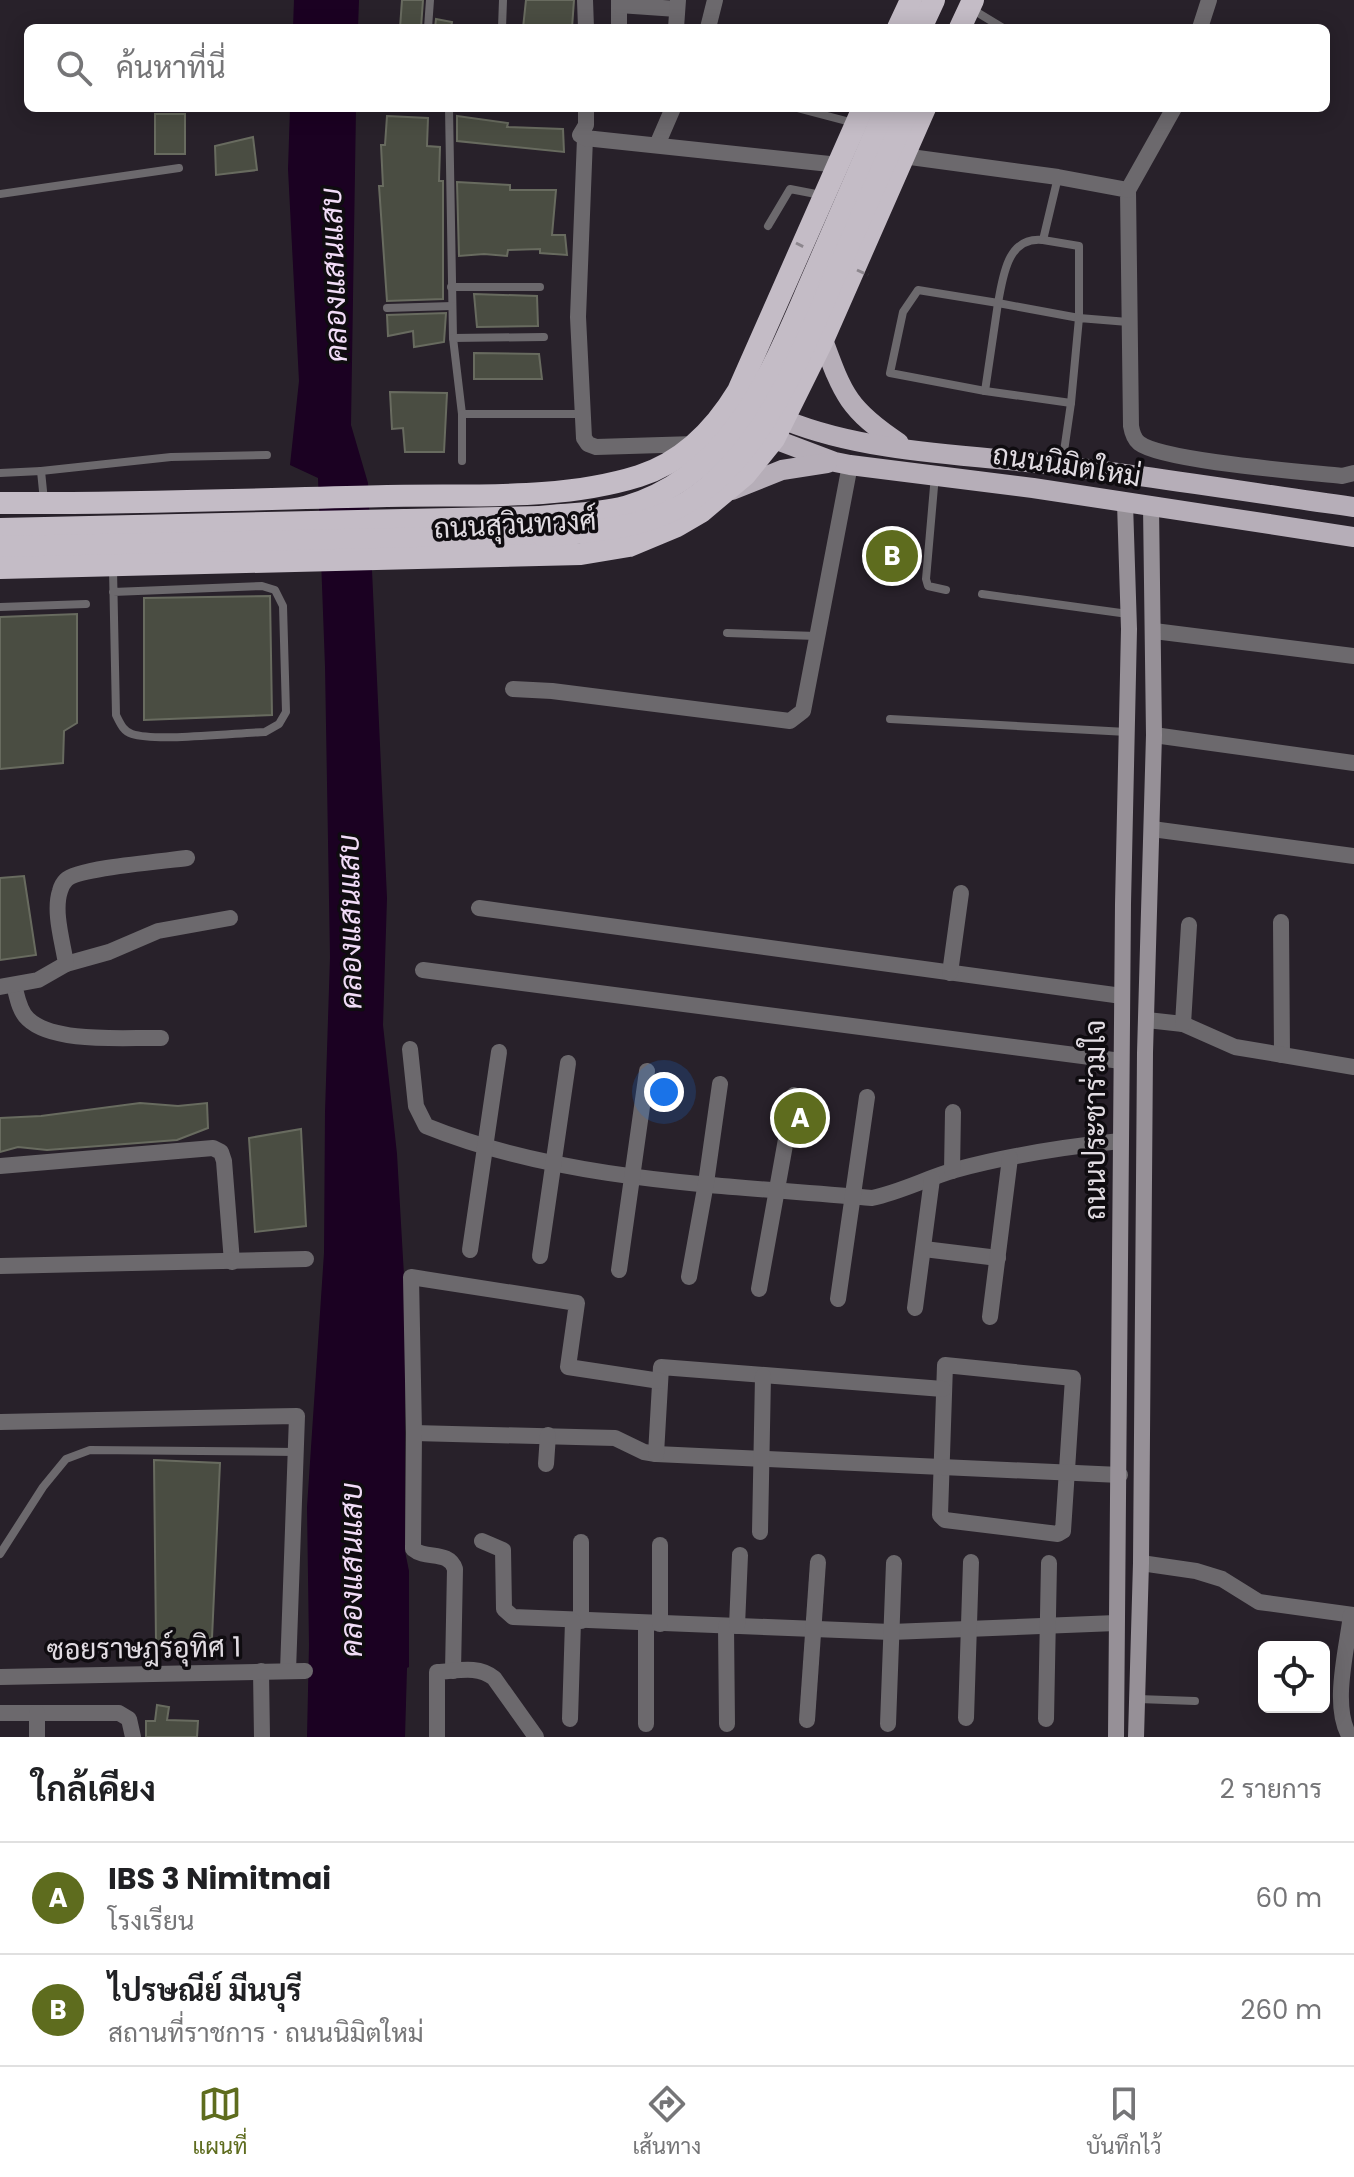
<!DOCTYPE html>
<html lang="th">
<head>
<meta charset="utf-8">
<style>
  :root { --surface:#fff; --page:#f6f6f6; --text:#202124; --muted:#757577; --line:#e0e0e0; --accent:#5e6c1e }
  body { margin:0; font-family:Poppins,Sarabun,sans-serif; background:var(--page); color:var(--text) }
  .controls { position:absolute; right:24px; bottom:24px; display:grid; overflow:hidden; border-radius:12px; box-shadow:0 4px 20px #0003 }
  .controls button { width:72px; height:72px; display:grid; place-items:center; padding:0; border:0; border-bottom:2px solid var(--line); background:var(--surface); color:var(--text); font:40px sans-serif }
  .you { position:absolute; left:664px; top:1092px; width:28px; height:28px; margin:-20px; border:6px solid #fff; border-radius:50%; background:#1a73e8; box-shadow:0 0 0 12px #1a73e833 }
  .badge { display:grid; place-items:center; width:52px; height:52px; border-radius:50%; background:var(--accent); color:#fff; font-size:26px; font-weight:700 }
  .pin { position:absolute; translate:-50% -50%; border:4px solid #fff; box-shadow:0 2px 8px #0006 }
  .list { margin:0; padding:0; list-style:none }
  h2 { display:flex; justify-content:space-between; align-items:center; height:104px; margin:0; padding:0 32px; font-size:34px }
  h2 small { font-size:26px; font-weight:400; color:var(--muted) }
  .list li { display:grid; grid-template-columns:52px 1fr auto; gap:24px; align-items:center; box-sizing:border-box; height:112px; padding:0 32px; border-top:2px solid var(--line) }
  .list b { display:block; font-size:30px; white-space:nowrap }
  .list p { margin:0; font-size:26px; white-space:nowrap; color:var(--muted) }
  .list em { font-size:26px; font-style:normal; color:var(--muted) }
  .icon { flex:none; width:44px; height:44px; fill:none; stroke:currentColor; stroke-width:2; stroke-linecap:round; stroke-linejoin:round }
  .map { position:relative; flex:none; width:1354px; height:1737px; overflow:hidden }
  .search { position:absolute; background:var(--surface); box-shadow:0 4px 20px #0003; left:24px; right:24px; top:24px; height:88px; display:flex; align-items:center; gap:20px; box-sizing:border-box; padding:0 28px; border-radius:12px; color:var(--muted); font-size:30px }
  .sheet { height:328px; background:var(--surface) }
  nav { display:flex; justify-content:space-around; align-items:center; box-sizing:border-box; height:112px; border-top:2px solid var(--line); background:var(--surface); font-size:22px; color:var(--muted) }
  nav a { display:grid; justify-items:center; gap:4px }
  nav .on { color:var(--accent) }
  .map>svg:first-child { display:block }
</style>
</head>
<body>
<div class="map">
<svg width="1354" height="1737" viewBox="0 0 1354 1737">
  <rect width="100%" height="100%" fill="#28212a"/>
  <g fill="#1b0122">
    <polygon points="294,0 359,0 358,28 293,28"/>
    <polygon points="290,108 356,108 351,425 368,483 387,898 383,1025 397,1154 405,1293 405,1551 409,1571 409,1667 407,1668 405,1737 307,1737 309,1645 307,1507 324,1253 325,1112 330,957 325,666 318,478 290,465 299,381 288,169"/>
  </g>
  <g fill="#4a4d42" stroke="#686b5f" stroke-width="2">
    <polygon points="402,0 423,0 421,28 400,28"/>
    <polygon points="526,0 574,0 572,28 523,28"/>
    <polygon points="436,19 452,22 451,28 435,28"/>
    <rect x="155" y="114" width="30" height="40"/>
    <polygon points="387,116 428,118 427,146 440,147 439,181 443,181 443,299 387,301 379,186 383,186 381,145 385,145"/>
    <polygon points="457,116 508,123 507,127 563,129 564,152 457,141"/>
    <polygon points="253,137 257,170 216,175 215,146"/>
    <polygon points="457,182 510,185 510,190 556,190 552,235 565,235 567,255 540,253 540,249 508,250 507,256 484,254 459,256"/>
    <polygon points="474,294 537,296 538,326 477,327"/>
    <polygon points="446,313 444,342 414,347 413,331 388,336 387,315"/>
    <polygon points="474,353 539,354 542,379 474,379"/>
    <polygon points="390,392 447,393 444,452 405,452 403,428 392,429"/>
    <polygon points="270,596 272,715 144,720 144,598"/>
    <polygon points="77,614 77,723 64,731 63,763 0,769 0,617"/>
    <polygon points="24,876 36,955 0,960 0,878"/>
    <polygon points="140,1103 178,1106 207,1103 208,1128 177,1140 47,1150 18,1147 0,1152 0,1118 41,1116"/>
    <polygon points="301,1129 306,1226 255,1232 249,1138"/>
    <polygon points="154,1460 220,1463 212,1638 156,1643"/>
    <polygon points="157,1705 169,1707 167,1720 198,1721 197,1737 146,1737 146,1721 155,1721"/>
  </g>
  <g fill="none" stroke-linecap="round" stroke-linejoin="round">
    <g stroke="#6c696d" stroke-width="8">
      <polyline points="970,8 1003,28"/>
      <polyline points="428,28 430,0"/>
      <polyline points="502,28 503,0"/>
      <polyline points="449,108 453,338"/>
      <polyline points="797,108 854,123"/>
      <path d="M1058,177L1043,240C1007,236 1003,277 998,303L918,290L903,312L890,373L985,391L1071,403"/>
      <polyline points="0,194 179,168"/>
      <polyline points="768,226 790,189 821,195"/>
      <polyline points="451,287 540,287"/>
      <polyline points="387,308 452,306"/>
      <polyline points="544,337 453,338 462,414 581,414"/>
      <polyline points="985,391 998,303 1079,318 1079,246 1043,240"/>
      <polyline points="462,414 462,461"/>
      <polyline points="1062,465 1071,403 1079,318 1128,322"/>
      <polyline points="41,471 171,457 267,455"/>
      <polyline points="0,473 41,471 44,501"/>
      <polyline points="935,475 926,579 928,586 946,590"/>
      <path d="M113,569L116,715C120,723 123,731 132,734C156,742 236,733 265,732L279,724L286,712L283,606L275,590L262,586L113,592"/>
      <polyline points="982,594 1128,614"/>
      <polyline points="0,607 86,604"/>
      <polyline points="727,633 817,636"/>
      <polyline points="890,719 1127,732"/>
      <polyline points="0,1554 43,1487 66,1459 90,1450 296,1452"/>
      <polyline points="1138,1699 1195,1701"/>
    </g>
    <g stroke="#6c696d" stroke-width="16">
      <polyline points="619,0 619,28"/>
      <polyline points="619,5 677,9"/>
      <polyline points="676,28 678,0"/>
      <polyline points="708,28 715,0"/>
      <polyline points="1200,28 1209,0"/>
      <polyline points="585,138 578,317 584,438 588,444 596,447 695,444"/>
      <polyline points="657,145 673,108"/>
      <path d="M903,156L1058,177L1128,190L1131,426C1132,432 1134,439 1139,443C1162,461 1305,472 1342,476L1354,473"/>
      <polyline points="1128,190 1174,108"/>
      <polyline points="1154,631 1354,656"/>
      <polyline points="513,689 552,691 790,721 803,711 850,465"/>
      <polyline points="1154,735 1354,763"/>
      <polyline points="1152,829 1354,856"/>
      <polyline points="479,908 1122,996"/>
      <polyline points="1281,922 1282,1055"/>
      <polyline points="66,964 109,952 158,931 230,918"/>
      <polyline points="423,970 1121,1061"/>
      <polyline points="950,973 961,893"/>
      <path d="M14,985C17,996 19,1011 28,1019C54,1044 126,1037 161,1038"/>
      <path d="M0,987L38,980L66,964C63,943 53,912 60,891C61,887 63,883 66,880C77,868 166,861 187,858"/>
      <polyline points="1147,1020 1183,1024 1235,1047 1354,1067"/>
      <polyline points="1183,1024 1189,925"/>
      <path d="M410,1049L416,1106L426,1126C564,1182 725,1185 872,1198C901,1192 927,1178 955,1170C1010,1155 1063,1147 1120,1141"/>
      <polyline points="0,1166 213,1148 221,1152 224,1161 232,1262"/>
      <polyline points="952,1171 953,1112"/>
      <polyline points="924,1249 998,1258"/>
      <polyline points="470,1250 499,1052"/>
      <polyline points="540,1256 568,1063"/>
      <polyline points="0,1266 306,1259"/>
      <polyline points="619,1270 647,1071"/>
      <polyline points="689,1277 706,1183 720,1084"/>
      <polyline points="759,1289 794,1095"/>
      <polyline points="838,1299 867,1097"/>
      <polyline points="915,1308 932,1179"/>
      <polyline points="990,1317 1010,1158"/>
      <polygon points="945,1365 1073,1378 1063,1531 1058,1534 945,1520 940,1515"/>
      <polyline points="0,1422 297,1416 288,1671"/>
      <polyline points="414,1433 615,1438 644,1452 656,1454 1120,1475"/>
      <polyline points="656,1454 661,1367 943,1389"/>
      <polyline points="546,1464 548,1435"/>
      <polyline points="760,1532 763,1376"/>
      <polyline points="482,1541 503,1550 504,1609 513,1617 891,1632 1116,1623"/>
      <polyline points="1141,1563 1196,1571 1222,1579 1259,1602 1354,1615"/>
      <polyline points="581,1621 581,1542"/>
      <polyline points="646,1623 646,1724"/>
      <polyline points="660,1624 660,1545"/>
      <polyline points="726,1626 727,1724"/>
      <polyline points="737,1626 740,1555"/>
      <polyline points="261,1671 262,1737"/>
      <path d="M453,1671L455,1569C449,1550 426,1560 413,1549L414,1433L411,1277L577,1303L568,1367L660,1381"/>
      <polyline points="0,1677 305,1671"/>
      <polyline points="0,1713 119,1713 129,1719 133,1737"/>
      <polyline points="966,1718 971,1562"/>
      <polyline points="570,1719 573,1621"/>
      <polyline points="1046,1719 1049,1563"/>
      <polyline points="807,1720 818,1562"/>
      <polyline points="888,1724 894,1563"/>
      <polyline points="37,1737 37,1713"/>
      <path d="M437,1737V1672C458,1671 477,1665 494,1678L536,1737"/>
      <path d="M1350,1737C1331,1707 1347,1649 1351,1615"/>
    </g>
    <g stroke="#6c696d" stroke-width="16">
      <polyline points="585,0 586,28"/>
      <polyline points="586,108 586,125 580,135 585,138 839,165"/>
    </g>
    <g stroke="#969097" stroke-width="16">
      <polyline points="1116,1737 1123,904 1129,629 1125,503"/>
      <polyline points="1136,1737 1141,1563 1145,1053 1154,735 1151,506"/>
    </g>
    <g stroke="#b6aeb8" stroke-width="20">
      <path d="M823,340C843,395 849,410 899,443"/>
      <path d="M785,420C862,452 965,455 1048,464C1150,476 1252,493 1354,507"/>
      <polyline points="774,439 835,462 850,465 1033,488 1354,537"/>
      <polyline points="732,490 782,470 827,463"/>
    </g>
    <g stroke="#c4bcc6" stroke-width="22">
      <polyline points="898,28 911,0"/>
      <polyline points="921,28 934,0"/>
      <polyline points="960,28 973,0"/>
      <path d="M0,503C129,504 258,499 387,496C471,494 559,501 639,476C683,462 715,429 738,391L863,108"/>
      <polyline points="0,529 540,517"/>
      <polyline points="0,547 543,536"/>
      <polyline points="0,568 581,554 629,546 677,526 701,512 745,475 774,439 823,340 925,108"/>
    </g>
    <g stroke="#8c868d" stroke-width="3" stroke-dasharray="8 4" stroke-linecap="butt">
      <polyline points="796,243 806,248"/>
      <polyline points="857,270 868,275"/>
    </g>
    <g stroke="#c4bcc6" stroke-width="22">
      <path d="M540,517C568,514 598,514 625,507C737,474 774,365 816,270C839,216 863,162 886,108"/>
      <path d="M543,536C597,531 655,528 699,494C769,443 804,346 838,269C862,216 885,162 909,108"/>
    </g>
  </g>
  <g text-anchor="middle" stroke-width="7" stroke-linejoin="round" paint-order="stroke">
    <g font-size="28" fill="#e1dce2" stroke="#0f0c10">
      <text transform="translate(1067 465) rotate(9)" y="10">ถนนนิมิตใหม่</text>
      <text transform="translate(515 524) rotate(-3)" y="10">ถนนสุวินทวงศ์</text>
      <text transform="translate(1095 1120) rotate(-90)" y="10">ถนนประชาร่วมใจ</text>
      <text transform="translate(144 1648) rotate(-1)" y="10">ซอยราษฎร์อุทิศ 1</text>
    </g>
    <g font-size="30" font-style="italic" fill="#f1dcf7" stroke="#0f0c10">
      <text transform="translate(334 275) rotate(-92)" y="10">คลองแสนแสบ</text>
      <text transform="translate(350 922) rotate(-91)" y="10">คลองแสนแสบ</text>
      <text transform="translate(352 1570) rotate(-90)" y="10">คลองแสนแสบ</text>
    </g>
  </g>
</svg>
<div class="controls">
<button><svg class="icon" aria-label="locate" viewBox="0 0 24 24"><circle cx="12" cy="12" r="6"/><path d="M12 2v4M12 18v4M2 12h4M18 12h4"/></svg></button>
</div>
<div class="you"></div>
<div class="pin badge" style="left:800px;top:1118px">A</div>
<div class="pin badge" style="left:892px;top:556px">B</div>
<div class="search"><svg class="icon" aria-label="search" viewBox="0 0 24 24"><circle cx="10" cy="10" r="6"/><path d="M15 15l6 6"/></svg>ค้นหาที่นี่</div>
</div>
<section class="sheet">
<h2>ใกล้เคียง<small>2 รายการ</small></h2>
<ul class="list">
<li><span class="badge">A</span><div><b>IBS 3 Nimitmai</b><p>โรงเรียน</p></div><em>60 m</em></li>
<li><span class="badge">B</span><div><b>ไปรษณีย์ มีนบุรี</b><p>สถานที่ราชการ · ถนนนิมิตใหม่</p></div><em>260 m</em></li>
</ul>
</section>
<nav>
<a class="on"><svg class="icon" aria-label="map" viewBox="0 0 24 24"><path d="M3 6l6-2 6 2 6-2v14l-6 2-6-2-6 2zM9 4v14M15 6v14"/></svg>แผนที่</a>
<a><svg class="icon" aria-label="directions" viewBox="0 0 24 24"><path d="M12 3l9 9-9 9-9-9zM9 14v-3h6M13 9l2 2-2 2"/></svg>เส้นทาง</a>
<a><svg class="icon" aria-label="saved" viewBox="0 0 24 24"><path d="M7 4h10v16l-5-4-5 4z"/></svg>บันทึกไว้</a>
</nav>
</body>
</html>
